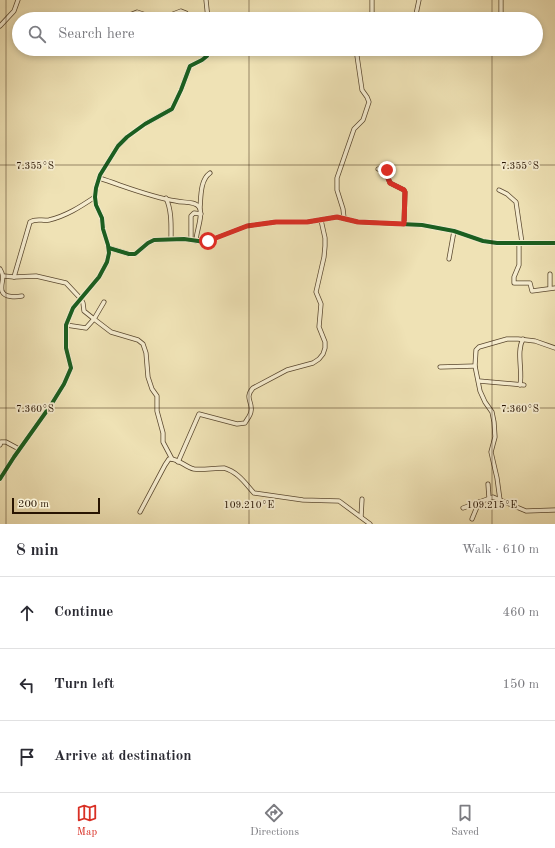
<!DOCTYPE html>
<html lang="en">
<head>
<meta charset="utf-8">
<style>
  :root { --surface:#fff; --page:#f2f2f3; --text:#2b2b33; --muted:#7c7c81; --line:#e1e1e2; --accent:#d93025 }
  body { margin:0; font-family:"Old Standard TT",serif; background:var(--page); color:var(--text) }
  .scale { position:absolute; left:12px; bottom:10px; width:88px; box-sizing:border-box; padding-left:4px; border:2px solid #281402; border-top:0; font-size:11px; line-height:14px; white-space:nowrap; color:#281402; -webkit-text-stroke:3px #f5eccf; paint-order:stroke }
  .stop { position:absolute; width:12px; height:12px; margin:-9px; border:3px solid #d93025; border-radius:50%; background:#fff }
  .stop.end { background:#d93025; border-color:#fff; box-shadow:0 1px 4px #0008 }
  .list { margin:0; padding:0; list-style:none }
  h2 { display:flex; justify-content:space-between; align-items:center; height:52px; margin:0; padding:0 16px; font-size:17px }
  h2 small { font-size:13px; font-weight:400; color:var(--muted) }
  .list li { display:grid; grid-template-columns:26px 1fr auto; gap:12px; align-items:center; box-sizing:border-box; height:72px; padding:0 16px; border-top:1px solid var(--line) }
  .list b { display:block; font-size:15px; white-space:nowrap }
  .list em { font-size:13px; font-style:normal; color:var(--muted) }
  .icon { flex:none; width:22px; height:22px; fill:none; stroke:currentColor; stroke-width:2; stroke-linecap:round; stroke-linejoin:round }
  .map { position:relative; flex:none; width:555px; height:524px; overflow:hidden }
  .search { position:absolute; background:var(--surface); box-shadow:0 2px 6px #0003; left:12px; right:12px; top:12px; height:44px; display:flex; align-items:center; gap:10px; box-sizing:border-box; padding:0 14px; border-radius:22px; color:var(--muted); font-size:15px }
  .sheet { height:268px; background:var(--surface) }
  nav { display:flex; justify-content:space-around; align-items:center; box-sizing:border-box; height:56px; border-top:1px solid var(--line); background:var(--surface); font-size:11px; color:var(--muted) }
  nav a { display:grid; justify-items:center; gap:2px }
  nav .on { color:var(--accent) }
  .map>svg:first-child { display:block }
</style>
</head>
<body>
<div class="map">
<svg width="555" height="524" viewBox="0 0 555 524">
  <rect width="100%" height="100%" fill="#efe2b5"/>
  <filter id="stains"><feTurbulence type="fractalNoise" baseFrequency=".005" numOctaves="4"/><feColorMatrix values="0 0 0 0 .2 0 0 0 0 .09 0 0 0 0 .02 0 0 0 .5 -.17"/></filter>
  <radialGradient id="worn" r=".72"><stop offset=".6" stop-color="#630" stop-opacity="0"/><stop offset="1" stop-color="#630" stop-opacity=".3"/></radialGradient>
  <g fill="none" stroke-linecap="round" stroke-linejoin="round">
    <g stroke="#5a482f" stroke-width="5">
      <g id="minor">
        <polyline points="206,0 208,19"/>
        <polyline points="372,0 372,19"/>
        <polyline points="501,0 501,19"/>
        <polyline points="120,19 137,12 155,18 168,16 181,11 186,13 191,19"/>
        <polyline points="198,19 201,16 208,14"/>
        <polyline points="415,19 419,0"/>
        <polyline points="0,26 14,11 18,0"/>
        <polyline points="403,49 421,49"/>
        <polyline points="424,49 431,49"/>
        <polyline points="378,169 389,171 388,178 390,183 404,190 405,192 404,224"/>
        <path d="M99,178C124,186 150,197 176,201C183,203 195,201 199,207C204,214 196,232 196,241"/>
        <polyline points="499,190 507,194 516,202 522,243"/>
        <path d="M166,198C172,211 171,226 171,239"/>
        <path d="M200,208C201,197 200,180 210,173"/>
        <polyline points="344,218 343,209 337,190 337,178 354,129 363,120 369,102 367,97 362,90 356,49"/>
        <polyline points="191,240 191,216 194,213 201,214"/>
        <polyline points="519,243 519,265 514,277 514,283 530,283 532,291 555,288"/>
        <polyline points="109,248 129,254 135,254 148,243 154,240 184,239 205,242 247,226 276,222 307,222 337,217 358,222 422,225 454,231 483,241 497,243 555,243"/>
        <polyline points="449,259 454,231"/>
        <path d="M0,269C6,279 0,282 2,291C4,298 17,297 22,296"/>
        <polyline points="550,274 550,288"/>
        <polyline points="4,276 14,277 36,276 66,283 81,299 83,303 84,311 94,319 104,302"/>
        <path d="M14,277L30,222C36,218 42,221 49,220C66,216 80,207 95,197"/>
        <polyline points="66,325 86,328 94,319 111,332 138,340 143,344 146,353 148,377 152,389 157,396 157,411 163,433 163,442 172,459"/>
        <polyline points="440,367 475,366"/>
        <polyline points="479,381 524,385"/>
        <path d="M520,385C523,371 516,352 523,339"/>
        <polyline points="0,445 1,442 6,442 19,449"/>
        <path d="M178,462L199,414L237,424L245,423C247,419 251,415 251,411C253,402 244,398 253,388L287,370L313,363L319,359L323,354L325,348V342L319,327L321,304L316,292L324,257L325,246V238L321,220"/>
        <polyline points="0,479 14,457 51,405 64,384 71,368 66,348 66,325 73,308 99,277 107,262 109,253 108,245 103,229 102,218 96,205 95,197 96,188 100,175 118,146 127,137 145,124 172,109 181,90 190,66 202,60 207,56 208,49"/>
        <polyline points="488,484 489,498"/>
        <polyline points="500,500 497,478 491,452 495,437 494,422 492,412 485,402 480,391 475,366 476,350 479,347 507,339 518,339 535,341 555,348"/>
        <polyline points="463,508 493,497 526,511 555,510"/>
        <path d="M140,512L165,465L169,459C178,458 185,467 194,469C203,470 214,468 224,468C238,472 245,483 254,493L303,500L339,501L370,524"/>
        <polyline points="361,517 362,499"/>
        <polyline points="472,519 479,502"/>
      </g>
    </g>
    <use href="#minor" stroke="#f5eccf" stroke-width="3.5"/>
    <g stroke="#f5eccf" stroke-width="6">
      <g id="cycleway">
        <polyline points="109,248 129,254 135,254 148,243 154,240 184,239 205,242 247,226 276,222 307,222 337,217 358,222 422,225 454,231 483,241 497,243 555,243"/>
        <polyline points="0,479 14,457 51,405 64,384 71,368 66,348 66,325 73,308 99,277 107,262 109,253 108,245 103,229 102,218 96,205 95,197 96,188 100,175 118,146 127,137 145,124 172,109 181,90 190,66 202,60 207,56 208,49"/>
      </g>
    </g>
    <use href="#cycleway" stroke="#1b5e20" stroke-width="4"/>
  </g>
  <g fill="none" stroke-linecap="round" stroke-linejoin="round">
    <polyline stroke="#d93025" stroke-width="5" points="208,241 247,226 276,222 307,222 337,217 358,222 404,224 405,192 404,190 390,183 388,178 390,172 387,170"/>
  </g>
  <path fill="none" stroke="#281402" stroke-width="1" stroke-opacity="0.45" d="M6,0V524M249,0V19M492,0V19M249,49V524M492,49V524M0,165H555M0,408H555"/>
  <g font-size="10" text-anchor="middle" fill="#281402" stroke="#f5eccf" stroke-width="3.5" stroke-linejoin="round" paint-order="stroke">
    <text x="35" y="169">7.355°S</text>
    <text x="520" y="169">7.355°S</text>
    <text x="35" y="412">7.360°S</text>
    <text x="520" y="412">7.360°S</text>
    <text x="249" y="508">109.210°E</text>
    <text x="492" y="508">109.215°E</text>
  </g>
  <rect width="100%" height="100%" filter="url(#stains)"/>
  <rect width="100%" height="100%" fill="url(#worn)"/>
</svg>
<div class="scale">200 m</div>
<div class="stop" style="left:208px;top:241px"></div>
<div class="stop end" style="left:387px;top:170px"></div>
<div class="search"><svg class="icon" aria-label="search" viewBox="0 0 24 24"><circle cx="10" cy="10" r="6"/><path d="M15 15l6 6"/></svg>Search here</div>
</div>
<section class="sheet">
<h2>8 min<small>Walk · 610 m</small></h2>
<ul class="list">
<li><svg class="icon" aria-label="ahead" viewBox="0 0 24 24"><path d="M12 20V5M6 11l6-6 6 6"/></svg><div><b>Continue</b></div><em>460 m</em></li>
<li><svg class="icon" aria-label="left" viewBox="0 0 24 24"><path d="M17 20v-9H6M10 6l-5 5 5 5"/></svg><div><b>Turn left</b></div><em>150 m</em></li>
<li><svg class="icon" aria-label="arrive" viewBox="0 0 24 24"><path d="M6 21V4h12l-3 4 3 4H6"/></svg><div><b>Arrive at destination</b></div></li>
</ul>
</section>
<nav>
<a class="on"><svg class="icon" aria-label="map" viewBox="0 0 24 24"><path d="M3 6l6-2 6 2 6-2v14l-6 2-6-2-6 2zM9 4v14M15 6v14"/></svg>Map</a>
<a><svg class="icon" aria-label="directions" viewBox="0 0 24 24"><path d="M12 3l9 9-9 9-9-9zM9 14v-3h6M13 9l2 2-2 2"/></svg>Directions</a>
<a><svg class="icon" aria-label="saved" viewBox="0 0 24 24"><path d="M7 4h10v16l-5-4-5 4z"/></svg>Saved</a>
</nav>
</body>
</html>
